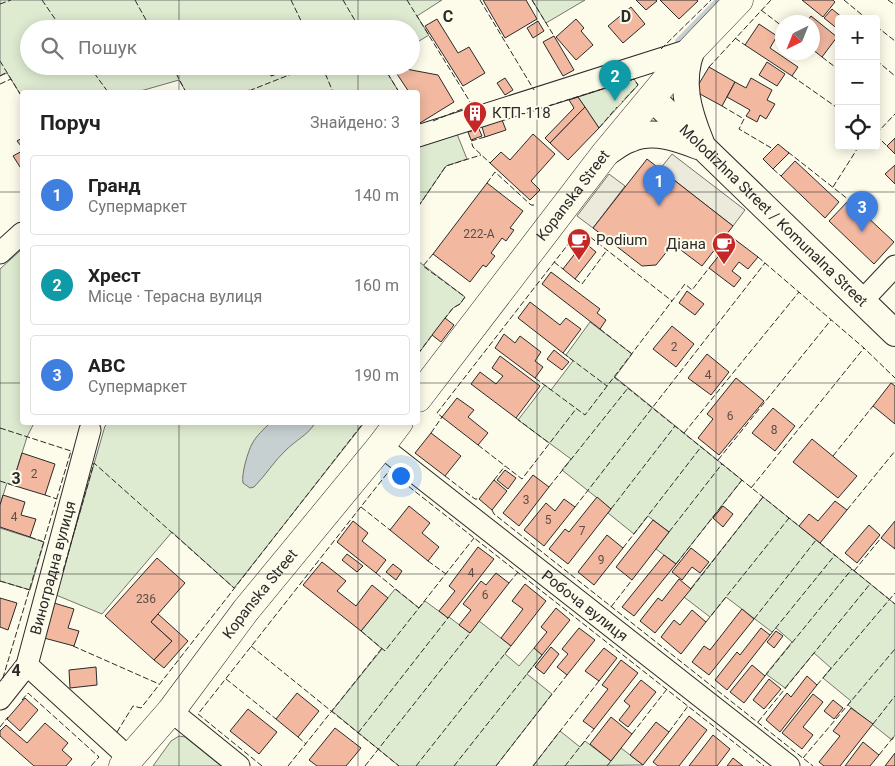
<!DOCTYPE html>
<html lang="uk">
<head>
<meta charset="utf-8">
<style>
  :root { --surface:#fff; --page:#f6f6f6; --text:#222; --muted:#767676; --line:#e0e0e0; --accent:#c62828 }
  body { margin:0; font-family:Roboto,sans-serif; background:var(--page); color:var(--text) }
  .controls { position:absolute; right:15px; top:15px; display:grid; overflow:hidden; border-radius:5px; box-shadow:0 2px 12px #0003 }
  .controls button { width:45px; height:45px; display:grid; place-items:center; padding:0; border:0; border-bottom:1px solid var(--line); background:var(--surface); color:var(--text); font:25px sans-serif }
  .compass { position:absolute; left:775px; top:15px; width:45px; height:45px; border-radius:50%; background:var(--surface); box-shadow:0 2px 12px #0003; rotate:223deg }
  .you { position:absolute; left:400px; top:475px; width:18px; height:18px; margin:-12px; border:4px solid #fff; border-radius:50%; background:#1a73e8; box-shadow:0 0 0 8px #1a73e833 }
  .badge { display:grid; place-items:center; width:32px; height:32px; border-radius:50%; background:var(--accent); color:#fff; font-size:16px; font-weight:700 }
  .pin { position:absolute; translate:-50% -41px; filter:drop-shadow(0 1px 2px #0008) }
  .pin::after { content:''; position:absolute; top:26px; width:18px; height:15px; background:inherit; clip-path:polygon(0 0,100% 0,50% 100%) }
  .list { margin:0; padding:0; list-style:none }
  h2 { display:flex; justify-content:space-between; align-items:center; height:65px; margin:0; padding:0 20px; font-size:21px }
  h2 small { font-size:16px; font-weight:400; color:var(--muted) }
  .list li { display:grid; grid-template-columns:32px 1fr auto; gap:15px; align-items:center; box-sizing:border-box; height:80px; margin:0 10px 10px; padding:0 10px; border:1px solid var(--line); border-radius:5px }
  .list b { display:block; font-size:19px; white-space:nowrap }
  .list p { margin:0; font-size:16px; white-space:nowrap; color:var(--muted) }
  .list em { font-size:16px; font-style:normal; color:var(--muted) }
  .icon { flex:none; width:28px; height:28px; fill:none; stroke:currentColor; stroke-width:2; stroke-linecap:round; stroke-linejoin:round }
  .map { position:relative; flex:none; width:895px; height:766px; overflow:hidden }
  .search { position:absolute; background:var(--surface); box-shadow:0 2px 12px #0003; left:20px; top:20px; width:400px; height:55px; display:flex; align-items:center; gap:12px; box-sizing:border-box; padding:0 18px; border-radius:28px; color:var(--muted); font-size:19px }
  .panel { position:absolute; background:var(--surface); box-shadow:0 2px 12px #0003; left:20px; top:90px; width:400px; height:335px; border-radius:5px }
  .map>svg:first-child { display:block }
</style>
</head>
<body>
<div class="map">
<svg width="895" height="766" viewBox="0 0 895 766">
  <rect width="100%" height="100%" fill="#fdfbea"/>
  <g fill="#deebd1" stroke="#74746e">
    <polygon points="0,0 442,0 417,16 429,35 411,46 411,29 29,29 29,66 383,66 399,92 251,92 250,90 239,92 186,92 179,80 137,92 22,92 22,97 7,73 0,76"/>
    <polygon points="532,0 585,0 546,23"/>
    <polygon points="634,79 638,85 599,128 578,97"/>
    <polygon points="457,134 467,159 446,166 418,207 418,145"/>
    <polygon points="22,249 22,422 34,423 27,437 12,485 7,483 0,505 0,269"/>
    <polygon points="418,261 465,297 460,304 453,308 418,354"/>
    <polygon points="590,322 632,354 615,377 742,480 676,564 656,549 669,532 648,516 634,534 608,513 611,509 562,470 571,459 518,420 545,385 551,390 573,361 566,355"/>
    <polygon points="108,423 364,423 234,588 172,532 102,614 56,595 105,426"/>
    <polygon points="763,497 895,604 895,735 892,740 848,705 851,701 823,678 831,668 814,653 785,688 766,674 792,642 776,628 772,632 726,597 710,617 684,597"/>
    <polygon points="0,528 44,542 30,590 0,581"/>
    <polygon points="395,589 419,608 425,601 448,618 449,617 470,633 479,621 511,646 505,654 519,666 534,648 542,655 527,674 552,694 496,766 399,766 332,711 382,649 361,631"/>
    <polygon points="560,731 580,747 585,741 611,761 621,748 643,765 533,766"/>
    <polygon points="179,736 185,737 221,766 153,766 171,741"/>
  </g>
  <g fill="#eceadb" stroke="#74746e">
    <polygon points="672,154 745,210 733,226 660,169"/>
    <polygon points="609,174 625,186 593,228 577,216"/>
  </g>
  <path fill="#c7d0d0" stroke="#74746e" d="M270,423H315C309,434 295,441 286,450C274,461 266,475 254,487L250,488L243,483C241,475 248,451 252,444C256,436 264,429 270,423Z"/>
  <g fill="none" stroke-linecap="round" stroke-linejoin="round">
    <polyline stroke="#c7d0d0" stroke-width="5.5" points="678,41 718,0"/>
  </g>
  <g fill="#f2b8a0" stroke="#2b2b2b">
    <polygon points="483,0 526,0 537,19 505,38"/>
    <polygon points="636,0 656,0 657,1 646,10"/>
    <polygon points="660,0 697,0 698,1 679,19"/>
    <polygon points="802,0 833,0 835,2 823,17"/>
    <polygon points="631,7 645,24 623,43 608,26"/>
    <polygon points="832,9 844,19 839,19 839,30 824,18"/>
    <polygon points="811,16 837,37 822,57 812,49 812,22 806,22"/>
    <polygon points="437,19 458,53 469,47 485,73 463,86 425,26"/>
    <polygon points="576,19 584,28 581,31 593,45 576,60 556,37"/>
    <polygon points="538,21 544,31 533,38 527,28"/>
    <polygon points="759,24 777,36 770,48 798,67 792,76 745,45"/>
    <polygon points="554,36 574,70 563,76 543,42"/>
    <polygon points="767,62 785,74 777,86 759,75"/>
    <polygon points="276,66 288,66 289,70 271,76 269,69"/>
    <polygon points="709,67 735,82 722,106 700,94 697,87"/>
    <polygon points="406,69 438,75 454,102 420,123 418,119 418,92 409,92 397,74"/>
    <polygon points="505,78 513,90 505,95 497,83"/>
    <polygon points="751,78 772,90 767,100 775,104 766,119 760,115 757,122 746,116 750,110 727,97 735,82 746,88"/>
    <polygon points="578,97 585,107 550,143 545,138 574,108 569,100"/>
    <polygon points="585,107 599,128 568,160 550,143"/>
    <polygon points="502,120 506,130 485,137 482,127"/>
    <polygon points="479,129 482,136 471,140 468,132"/>
    <polygon points="533,134 555,154 531,181 540,190 530,200 490,163 501,152 510,160"/>
    <polygon points="22,138 22,145 21,146 17,141"/>
    <polygon points="895,138 895,154 887,146"/>
    <polygon points="778,144 789,153 773,169 763,159"/>
    <polygon points="22,151 22,170 13,156"/>
    <polygon points="647,159 733,226 702,266 673,244 656,265 642,266 593,228"/>
    <polygon points="795,161 839,202 825,218 781,176"/>
    <polygon points="895,165 895,184 885,174"/>
    <polygon points="487,183 523,211 510,228 514,230 506,241 502,238 491,253 495,256 486,267 483,265 470,282 433,254"/>
    <polygon points="849,200 894,242 874,264 829,221"/>
    <polygon points="733,238 758,257 748,269 739,262 732,271 741,278 734,287 709,268"/>
    <polygon points="584,242 596,252 575,279 563,269"/>
    <polygon points="551,272 600,309 597,313 606,320 600,329 542,284"/>
    <polygon points="687,291 704,304 695,315 679,303"/>
    <polygon points="530,302 560,325 566,318 581,329 563,353 518,318"/>
    <polygon points="445,318 454,325 441,342 432,335"/>
    <polygon points="672,326 694,344 676,367 653,349"/>
    <polygon points="504,334 515,343 520,336 541,352 535,361 543,367 535,378 495,348"/>
    <polygon points="554,350 569,362 562,370 547,359"/>
    <polygon points="707,354 729,372 711,395 688,378"/>
    <polygon points="500,356 540,386 516,418 471,384 480,372 496,384 503,376 492,368"/>
    <polygon points="736,378 764,401 719,455 698,438 713,419 707,414"/>
    <polygon points="891,383 895,386 895,424 873,406"/>
    <polygon points="457,398 474,410 468,417 488,433 478,445 442,417"/>
    <polygon points="773,408 795,426 775,451 752,433"/>
    <polygon points="431,433 461,456 445,476 415,453"/>
    <polygon points="812,439 857,476 838,498 793,462"/>
    <polygon points="22,453 55,464 45,495 12,485"/>
    <polygon points="505,470 516,478 508,489 497,480"/>
    <polygon points="533,475 549,487 519,526 503,513"/>
    <polygon points="494,480 507,491 492,510 479,499"/>
    <polygon points="3,495 25,502 21,515 36,519 30,537 0,527 0,505"/>
    <polygon points="597,497 611,509 568,564 549,549 565,529 569,532"/>
    <polygon points="564,499 575,507 544,546 524,530 546,503 555,511"/>
    <polygon points="835,501 847,510 820,543 799,526 809,514 818,521"/>
    <polygon points="409,506 430,523 422,533 439,547 428,561 390,530"/>
    <polygon points="723,506 733,514 723,527 713,518"/>
    <polygon points="653,520 669,532 632,580 616,567"/>
    <polygon points="353,521 368,533 362,541 386,560 376,573 337,542"/>
    <polygon points="895,521 895,549 881,538"/>
    <polygon points="869,525 880,535 857,563 845,553"/>
    <polygon points="607,535 623,548 594,585 578,572"/>
    <polygon points="478,547 494,559 448,618 439,611 455,591 449,586"/>
    <polygon points="691,548 709,562 700,573 692,567 682,580 672,572"/>
    <polygon points="347,554 363,566 357,572 342,560"/>
    <polygon points="664,555 676,564 634,616 622,607"/>
    <polygon points="157,558 185,583 151,622 172,641 154,660 105,616"/>
    <polygon points="322,562 346,581 337,591 356,606 372,585 388,598 361,631 303,585"/>
    <polygon points="393,564 402,571 396,580 386,572"/>
    <polygon points="496,573 509,583 470,633 459,625 471,610 463,604 481,581 486,585"/>
    <polygon points="679,579 691,589 655,633 640,621 658,598 662,601"/>
    <polygon points="525,584 546,601 511,646 501,638 523,609 512,601"/>
    <polygon points="0,598 17,603 8,630 0,627"/>
    <polygon points="54,603 74,609 68,628 79,631 74,646 44,638"/>
    <polygon points="556,608 570,620 542,655 534,648 547,632 541,627"/>
    <polygon points="742,609 754,619 709,675 692,662 704,646 710,650"/>
    <polygon points="692,610 706,622 681,654 661,637 674,620 680,625"/>
    <polygon points="158,614 188,641 164,668 154,660 172,641 151,622"/>
    <polygon points="579,628 595,640 567,675 557,667 568,654 562,649"/>
    <polygon points="761,628 770,635 727,690 715,680 737,652 740,655"/>
    <polygon points="776,631 783,636 774,648 767,642"/>
    <polygon points="551,647 559,654 544,674 535,667"/>
    <polygon points="604,648 617,658 599,681 585,671"/>
    <polygon points="621,660 638,673 594,729 583,721 608,689 602,685"/>
    <polygon points="752,665 765,676 744,703 730,692"/>
    <polygon points="96,667 97,685 70,688 69,670"/>
    <polygon points="807,676 817,685 780,732 766,720 787,693 791,697"/>
    <polygon points="769,679 781,689 764,709 753,700"/>
    <polygon points="641,680 656,692 628,727 619,720 630,706 624,701"/>
    <polygon points="297,693 319,711 298,737 276,719"/>
    <polygon points="813,694 823,702 803,727 813,735 802,749 782,733"/>
    <polygon points="25,698 38,710 20,731 7,719"/>
    <polygon points="833,700 843,708 834,719 824,711"/>
    <polygon points="851,708 873,724 840,766 824,766 819,762 840,736 833,731"/>
    <polygon points="248,709 277,732 259,754 230,731"/>
    <polygon points="689,716 707,730 679,766 658,766 653,762"/>
    <polygon points="611,717 632,734 611,761 590,744"/>
    <polygon points="656,722 669,732 643,765 630,755"/>
    <polygon points="45,723 68,743 62,750 72,759 66,766 34,766 0,736 0,731 6,725 27,743"/>
    <polygon points="335,728 361,748 346,766 317,766 309,760"/>
    <polygon points="713,735 730,749 717,766 689,766"/>
    <polygon points="863,742 879,755 870,766 845,766"/>
    <polygon points="895,753 895,766 885,766"/>
    <polygon points="733,758 743,766 727,766"/>
  </g>
  <g fill="none" stroke-linecap="round" stroke-linejoin="round">
    <g stroke="#2b2b2b" stroke-width="23">
      <g id="minor">
        <polyline points="418,136 692,49"/>
        <polyline points="0,253 22,233"/>
        <polyline points="862,301 895,266"/>
        <path id="s1" d="M381,446L789,766"/>
        <polyline points="27,665 129,758"/>
        <path id="s2" d="M0,699L27,665L90,430"/>
        <polyline points="171,711 239,766"/>
      </g>
    </g>
    <g stroke="#2b2b2b" stroke-width="28">
      <g id="major">
        <path d="M692,49C679,82 688,111 701,143"/>
        <path id="s3" d="M652,98L895,333"/>
        <path d="M606,153C614,148 621,142 630,139C653,129 677,138 698,146"/>
      </g>
    </g>
    <g stroke="#2b2b2b" stroke-width="29">
      <g id="highway">
        <path id="s4" d="M418,398L604,155L692,49L739,0"/>
        <path id="s5" d="M123,766L171,711L246,610L381,446L399,422"/>
      </g>
    </g>
    <use href="#minor" stroke="#fdfbea" stroke-width="21"/>
    <use href="#major" stroke="#fdfbea" stroke-width="26"/>
    <use href="#highway" stroke="#fdfbea" stroke-width="28"/>
    <g stroke="#2b2b2b" stroke-width="1" stroke-dasharray="6 2.5" stroke-linecap="butt">
      <polyline points="42,0 62,29"/>
      <polyline points="135,0 151,29"/>
      <polyline points="291,0 305,29"/>
      <polyline points="343,0 360,29"/>
      <polyline points="407,0 472,105 477,108 480,107"/>
      <polyline points="480,0 534,90"/>
      <polyline points="532,0 554,36"/>
      <polyline points="844,0 867,19"/>
      <polyline points="888,0 895,5"/>
      <polyline points="0,4 11,0"/>
      <polyline points="761,10 782,26"/>
      <polyline points="876,26 895,41"/>
      <polyline points="735,38 745,45"/>
      <polyline points="661,49 711,0"/>
      <polyline points="822,57 839,70"/>
      <polyline points="876,60 895,76"/>
      <polyline points="0,61 11,79"/>
      <polyline points="89,66 108,92"/>
      <polyline points="172,66 186,92"/>
      <polyline points="322,66 333,92"/>
      <polyline points="383,66 399,92"/>
      <polyline points="709,67 771,0"/>
      <polyline points="0,76 7,72"/>
      <polyline points="792,76 839,109"/>
      <polyline points="0,84 11,79 22,97"/>
      <polyline points="251,92 251,90 312,66"/>
      <polyline points="722,106 744,119 739,129 773,149"/>
      <polyline points="532,111 634,79 638,85 622,102"/>
      <polyline points="433,121 472,105"/>
      <polyline points="599,128 617,107"/>
      <polyline points="876,134 895,114"/>
      <polyline points="876,135 887,146"/>
      <polyline points="485,137 471,141 473,147 490,163"/>
      <polyline points="788,152 849,200"/>
      <polyline points="773,169 781,176"/>
      <polyline points="487,183 495,172 531,205 535,205"/>
      <polyline points="833,187 859,146"/>
      <polyline points="418,207 446,166 481,155"/>
      <polyline points="433,254 423,266 465,297 460,304 453,308 445,318"/>
      <polyline points="758,257 864,348 895,378"/>
      <polyline points="554,262 563,269"/>
      <polyline points="575,279 582,284 607,250"/>
      <polyline points="600,329 632,354"/>
      <polyline points="563,353 607,386"/>
      <polyline points="418,354 432,335"/>
      <polyline points="614,377 799,526"/>
      <polyline points="535,378 585,415 685,284 692,290 709,268"/>
      <polyline points="516,418 549,443"/>
      <polyline points="0,428 71,451 2,681"/>
      <polyline points="431,433 442,417 437,413 580,229 672,301"/>
      <polyline points="684,433 799,292"/>
      <polyline points="478,445 522,479 576,409"/>
      <polyline points="833,456 873,406"/>
      <polyline points="718,460 831,320"/>
      <polyline points="445,476 475,499 479,499"/>
      <polyline points="494,480 505,466"/>
      <polyline points="0,481 12,485"/>
      <polyline points="549,487 628,388"/>
      <polyline points="751,488 864,348"/>
      <polyline points="45,495 57,499"/>
      <polyline points="361,507 390,530"/>
      <polyline points="575,507 765,263"/>
      <polyline points="611,509 675,426"/>
      <polyline points="492,510 494,514 813,766"/>
      <polyline points="847,510 895,451"/>
      <polyline points="669,532 722,464"/>
      <polyline points="30,537 44,542"/>
      <polyline points="820,543 895,604"/>
      <polyline points="623,548 701,447"/>
      <polyline points="428,561 446,574"/>
      <polyline points="676,564 742,480"/>
      <polyline points="63,571 94,463 234,588"/>
      <polyline points="854,571 881,538"/>
      <polyline points="376,573 419,608"/>
      <polyline points="0,581 30,590"/>
      <polyline points="509,583 518,572"/>
      <polyline points="691,589 763,497"/>
      <polyline points="611,607 632,580"/>
      <polyline points="754,619 816,540"/>
      <polyline points="706,622 789,518"/>
      <polyline points="361,631 385,651 474,538"/>
      <polyline points="770,635 835,555"/>
      <polyline points="73,646 159,684"/>
      <polyline points="251,646 399,766"/>
      <polyline points="765,676 852,569"/>
      <polyline points="226,679 276,719"/>
      <polyline points="817,685 895,593"/>
      <polyline points="22,700 28,693 99,757 91,766"/>
      <polyline points="758,722 870,584"/>
      <polyline points="873,724 895,696"/>
      <polyline points="0,727 8,717"/>
      <polyline points="117,732 133,706 141,708 364,422"/>
      <polyline points="669,732 688,706"/>
      <polyline points="358,733 448,618"/>
      <polyline points="632,734 667,689"/>
      <polyline points="298,737 306,744"/>
      <polyline points="879,755 895,735"/>
      <polyline points="803,758 895,649"/>
      <polyline points="262,766 198,714 389,471 764,766"/>
      <polyline points="288,766 382,648"/>
      <polyline points="365,766 470,633"/>
      <polyline points="416,766 511,646"/>
      <polyline points="454,766 542,655"/>
      <polyline points="496,766 567,675"/>
      <polyline points="533,766 599,681"/>
      <polyline points="565,766 594,729"/>
      <polyline points="607,766 611,761"/>
    </g>
  </g>
  <path fill="none" stroke="#2b2b2b" stroke-width="1" stroke-opacity="0.55" d="M179,0V29M358,0V29M537,0V766M716,0V766M179,66V92M358,66V92M0,192H22M418,192H895M0,383H22M418,383H895M179,422V766M358,422V766M0,574H895"/>
  <defs>
    <g id="building-pin" transform="scale(1.25)"><path d="M0 17L-7.5 6A9.5 9.5 0 1 1 7.5 6Z" fill="#c62828" stroke="#fdfbea"/><path d="M-4-6H4V6H1V3H-1V6H-4ZM-2.5-4.3h1.7v1.8h-1.7ZM.8-4.3h1.7v1.8H.8ZM-2.5-1h1.7V.8h-1.7ZM.8-1h1.7V.8H.8Z" fill="#fff"/></g>
    <g id="cafe-pin" transform="scale(1.25)"><path d="M0 17L-7.5 6A9.5 9.5 0 1 1 7.5 6Z" fill="#c62828" stroke="#fdfbea"/><path d="M-5.5-4.5H6V0H3Q3 3.5 0 3.5H-2.5Q-5.5 3.5-5.5 0ZM3-3.2v2h1.7v-2ZM-6 4.5H4V6H-6Z" fill="#fff"/></g>
  </defs>
  <g fill-rule="evenodd">
    <use href="#building-pin" x="475" y="113"/>
    <use href="#cafe-pin" x="579" y="240"/>
    <use href="#cafe-pin" x="724" y="244"/>
  </g>
  <g text-anchor="middle" stroke-width="4" stroke-linejoin="round" paint-order="stroke">
    <g font-size="12" fill="#5d4e48">
      <text x="479" y="238">222-А</text>
      <text x="674" y="351">2</text>
      <text x="708" y="379">4</text>
      <text x="730" y="420">6</text>
      <text x="774" y="434">8</text>
      <text x="34" y="478">2</text>
      <text x="526" y="504">3</text>
      <text x="14" y="521">4</text>
      <text x="548" y="524">5</text>
      <text x="582" y="535">7</text>
      <text x="601" y="564">9</text>
      <text x="471" y="577">4</text>
      <text x="485" y="599">6</text>
      <text x="146" y="603">236</text>
    </g>
    <g font-size="15" fill="#2b2b2b" stroke="#fdfbea" text-anchor="start">
      <text x="492" y="118">КТП-118</text>
      <text x="596" y="245">Podium</text>
      <text x="706" y="249" text-anchor="end">Діана</text>
    </g>
    <g font-size="15" fill="#2b2b2b" stroke="#fdfbea">
      <text dy="5" stroke="none"><textPath href="#s4" startOffset="255">Kopanska Street</textPath></text>
      <text dy="5" stroke="none"><textPath href="#s3" startOffset="169">Molodizhna Street / Komunalna Street</textPath></text>
      <text dy="5" stroke="none"><textPath href="#s2" startOffset="144">Виноградна вулиця</textPath></text>
      <text dy="5" stroke="none"><textPath href="#s5" startOffset="220">Kopanska Street</textPath></text>
      <text dy="5" stroke="none"><textPath href="#s1" startOffset="259">Робоча вулиця</textPath></text>
    </g>
  </g>
  <g font-size="16" text-anchor="middle" font-weight="bold" fill="#2b2b2b" stroke="#fdfbea" stroke-width="4" stroke-linejoin="round" paint-order="stroke">
    <text x="448" y="22">C</text>
    <text x="626" y="22">D</text>
    <text x="16" y="484">3</text>
    <text x="16" y="676">4</text>
  </g>
</svg>
<div class="controls">
<button>+</button>
<button>−</button>
<button><svg class="icon" aria-label="locate" viewBox="0 0 24 24"><circle cx="12" cy="12" r="6"/><path d="M12 2v4M12 18v4M2 12h4M18 12h4"/></svg></button>
</div>
<svg class="compass" viewBox="-18 -18 36 36"><path d="M0-13l5 13h-10z" fill="#e53935"/><path d="M0 13l5-13h-10z" fill="#767676"/></svg>
<div class="you"></div>
<div class="pin badge" style="left:659px;top:206px;background:#3f7fe0">1</div>
<div class="pin badge" style="left:615px;top:101px;background:#0f9aa8">2</div>
<div class="pin badge" style="left:862px;top:232px;background:#3f7fe0">3</div>
<div class="search"><svg class="icon" aria-label="search" viewBox="0 0 24 24"><circle cx="10" cy="10" r="6"/><path d="M15 15l6 6"/></svg>Пошук</div>
<section class="panel">
<h2>Поруч<small>Знайдено: 3</small></h2>
<ul class="list">
<li><span class="badge" style="background:#3f7fe0">1</span><div><b>Гранд</b><p>Супермаркет</p></div><em>140 m</em></li>
<li><span class="badge" style="background:#0f9aa8">2</span><div><b>Хрест</b><p>Місце · Терасна вулиця</p></div><em>160 m</em></li>
<li><span class="badge" style="background:#3f7fe0">3</span><div><b>ABC</b><p>Супермаркет</p></div><em>190 m</em></li>
</ul>
</section>
</div>
</body>
</html>
